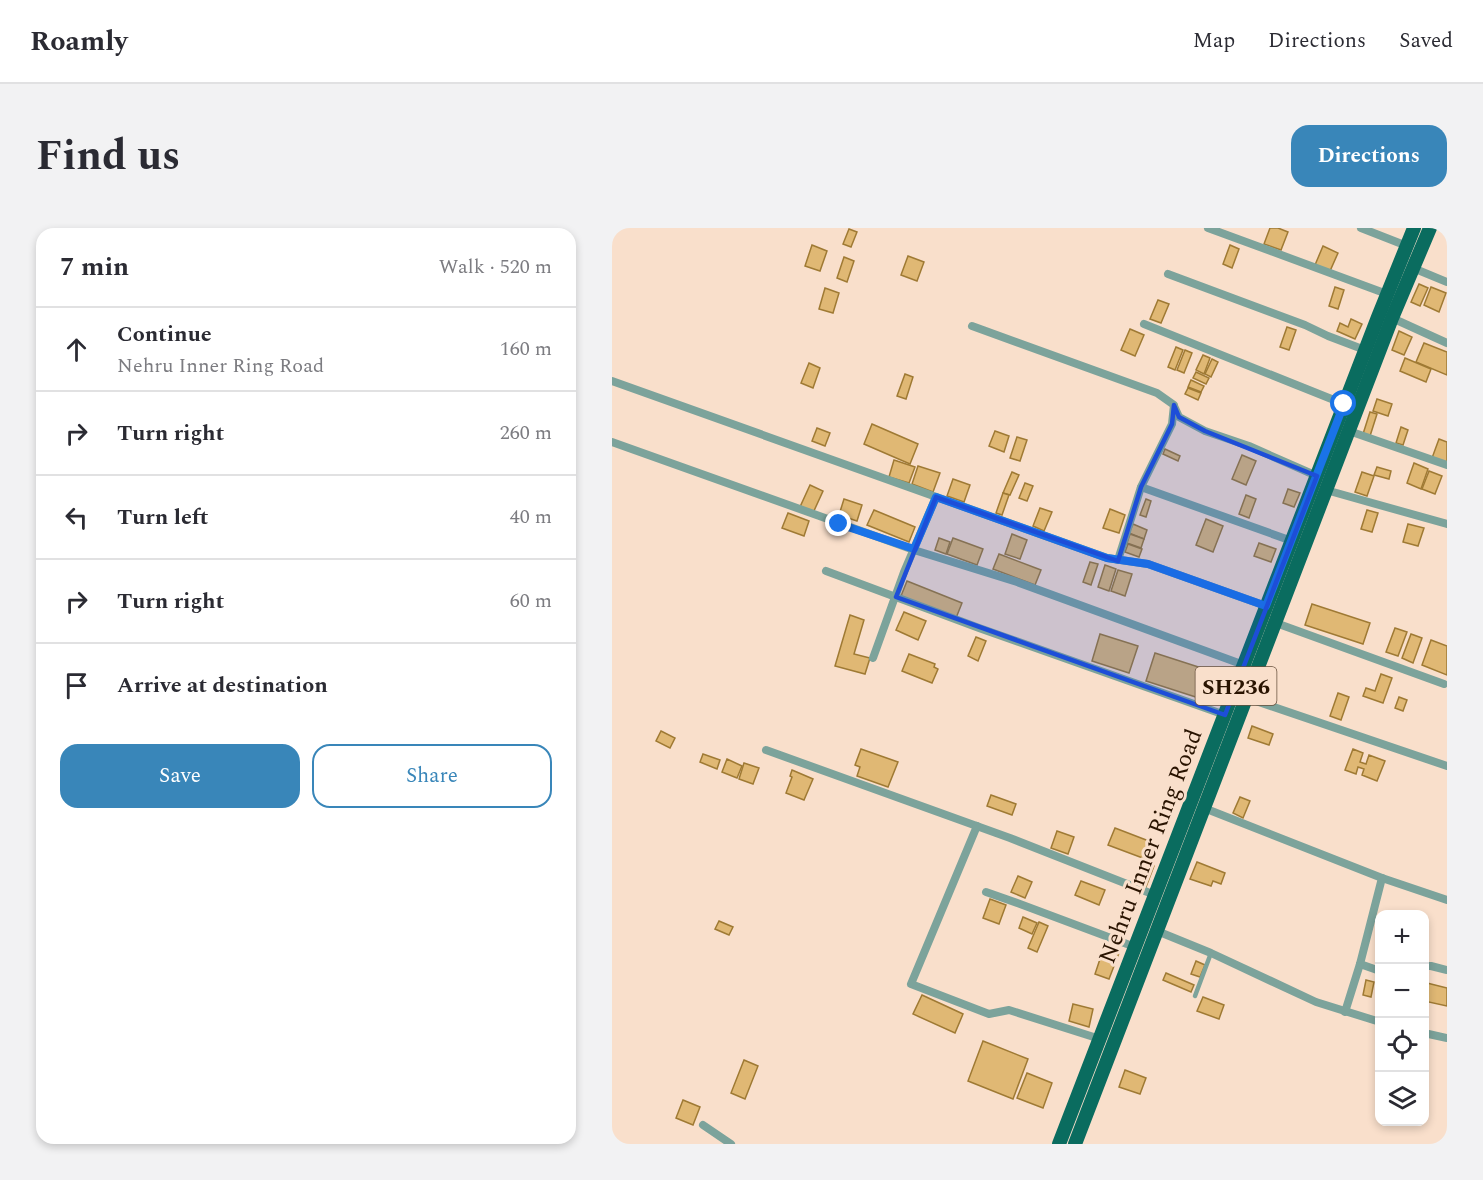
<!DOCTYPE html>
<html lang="en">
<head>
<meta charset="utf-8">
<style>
  :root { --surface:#fff; --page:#f2f2f3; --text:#2b2b33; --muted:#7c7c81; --line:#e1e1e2; --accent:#3986b9 }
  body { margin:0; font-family:Spectral,serif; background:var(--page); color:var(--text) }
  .controls { position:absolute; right:18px; bottom:18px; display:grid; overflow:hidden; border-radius:12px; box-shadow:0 3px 9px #0003 }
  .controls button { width:54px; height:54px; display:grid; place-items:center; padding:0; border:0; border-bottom:2px solid var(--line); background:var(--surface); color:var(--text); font:30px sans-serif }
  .stop { position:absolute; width:18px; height:18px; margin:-14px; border:4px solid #1a73e8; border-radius:50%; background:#fff }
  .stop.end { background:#1a73e8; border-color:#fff; box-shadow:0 2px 6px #0008 }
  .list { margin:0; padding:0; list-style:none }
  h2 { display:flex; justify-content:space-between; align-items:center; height:78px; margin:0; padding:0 24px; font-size:26px }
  h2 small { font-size:20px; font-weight:400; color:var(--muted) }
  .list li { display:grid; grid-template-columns:39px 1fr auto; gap:18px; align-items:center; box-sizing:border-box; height:84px; padding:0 24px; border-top:2px solid var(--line) }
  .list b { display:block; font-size:22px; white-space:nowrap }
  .list p { margin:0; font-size:20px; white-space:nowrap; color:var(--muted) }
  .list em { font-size:20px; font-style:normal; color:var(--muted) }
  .actions { display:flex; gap:12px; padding:18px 24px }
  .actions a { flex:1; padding:14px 0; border:2px solid var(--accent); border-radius:18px; text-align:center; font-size:21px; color:var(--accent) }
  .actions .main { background:var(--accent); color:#fff }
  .icon { flex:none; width:33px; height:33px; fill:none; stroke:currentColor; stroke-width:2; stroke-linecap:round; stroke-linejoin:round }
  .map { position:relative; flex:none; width:835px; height:916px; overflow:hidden; border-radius:18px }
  header { display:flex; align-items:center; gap:36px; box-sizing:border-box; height:84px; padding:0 30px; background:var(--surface); border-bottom:2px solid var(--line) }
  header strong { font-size:28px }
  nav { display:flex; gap:33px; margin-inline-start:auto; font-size:21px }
  .intro { display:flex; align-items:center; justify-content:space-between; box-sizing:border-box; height:144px; padding:0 36px }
  h1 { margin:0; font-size:42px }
  .button { padding:15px 27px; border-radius:18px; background:var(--accent); color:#fff; font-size:21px; font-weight:700 }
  main { display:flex; gap:36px; padding:0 36px }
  aside { flex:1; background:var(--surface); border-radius:18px; box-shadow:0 3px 9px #0003 }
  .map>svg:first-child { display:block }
</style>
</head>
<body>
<header>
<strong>Roamly</strong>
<nav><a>Map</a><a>Directions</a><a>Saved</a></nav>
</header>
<div class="intro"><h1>Find us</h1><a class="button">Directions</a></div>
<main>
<aside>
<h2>7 min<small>Walk · 520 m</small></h2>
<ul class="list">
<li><svg class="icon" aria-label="ahead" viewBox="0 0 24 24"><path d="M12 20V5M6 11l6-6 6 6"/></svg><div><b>Continue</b><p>Nehru Inner Ring Road</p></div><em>160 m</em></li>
<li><svg class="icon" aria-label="right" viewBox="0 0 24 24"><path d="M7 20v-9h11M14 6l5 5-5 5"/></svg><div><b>Turn right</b></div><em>260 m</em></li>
<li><svg class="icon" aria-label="left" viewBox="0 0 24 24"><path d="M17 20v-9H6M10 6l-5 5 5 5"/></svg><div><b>Turn left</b></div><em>40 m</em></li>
<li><svg class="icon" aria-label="right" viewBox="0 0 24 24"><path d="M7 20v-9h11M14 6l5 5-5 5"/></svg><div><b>Turn right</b></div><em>60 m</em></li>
<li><svg class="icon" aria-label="arrive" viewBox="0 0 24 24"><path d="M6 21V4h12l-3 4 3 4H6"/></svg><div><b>Arrive at destination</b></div></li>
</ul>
<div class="actions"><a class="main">Save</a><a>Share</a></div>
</aside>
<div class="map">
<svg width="835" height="916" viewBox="0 0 835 916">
  <rect width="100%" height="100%" fill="#f9dfcb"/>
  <g fill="#e0b874" stroke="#9f7a34" stroke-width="1.5">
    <polygon points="658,0 666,0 676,4 669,22 652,16"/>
    <polygon points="237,1 245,4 239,19 231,16"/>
    <polygon points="200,17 215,23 208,43 193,38"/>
    <polygon points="618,17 627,21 620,40 611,36"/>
    <polygon points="711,18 726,25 718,43 703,37"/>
    <polygon points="296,28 312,34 305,53 289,47"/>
    <polygon points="232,29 242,33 235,54 225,50"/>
    <polygon points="807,56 816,60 808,78 799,74"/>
    <polygon points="723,59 732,62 726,81 717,78"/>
    <polygon points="819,59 834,65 827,84 812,77"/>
    <polygon points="213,60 227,65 221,85 207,81"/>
    <polygon points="546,72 557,76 549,95 538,91"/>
    <polygon points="739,91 750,96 743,111 725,103 728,95 736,99"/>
    <polygon points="675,99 684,102 677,122 668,119"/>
    <polygon points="518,101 532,107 523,128 509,122"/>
    <polygon points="787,103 800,109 792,127 780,122"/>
    <polygon points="812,115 835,124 835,147 804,134"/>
    <polygon points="564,119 571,122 563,142 556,139"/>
    <polygon points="573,122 580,125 572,145 565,142"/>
    <polygon points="591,127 598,130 592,146 584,142"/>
    <polygon points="793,130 819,141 814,154 788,143"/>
    <polygon points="600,131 606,134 599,149 593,146"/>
    <polygon points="197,135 208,140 201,160 189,155"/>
    <polygon points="584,144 597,150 594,156 581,150"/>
    <polygon points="293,146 301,149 294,171 285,168"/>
    <polygon points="579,152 592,158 589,164 576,159"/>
    <polygon points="576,160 589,165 586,172 573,166"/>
    <polygon points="765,171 780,176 776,188 761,183"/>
    <polygon points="758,184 765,186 758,208 751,206"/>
    <polygon points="260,196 306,216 298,236 252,216"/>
    <polygon points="789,199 796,202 791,217 784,215"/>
    <polygon points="205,200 218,205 213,218 200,213"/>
    <polygon points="383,203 397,208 392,224 377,218"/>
    <polygon points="405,209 415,212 408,233 398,230"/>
    <polygon points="827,211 835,214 835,236 820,230"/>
    <polygon points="553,221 568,228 566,233 551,226"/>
    <polygon points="630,227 644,233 634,257 620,251"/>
    <polygon points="282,232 303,239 297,255 277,249"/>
    <polygon points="802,235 816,241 809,261 795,255"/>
    <polygon points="306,238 328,245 321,264 300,256"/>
    <polygon points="765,239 779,243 777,251 762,247"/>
    <polygon points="817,243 830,248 823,266 810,261"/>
    <polygon points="400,244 407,247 398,267 391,265"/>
    <polygon points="750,244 762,248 755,268 743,264"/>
    <polygon points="341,251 358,257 352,274 335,268"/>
    <polygon points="413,255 421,258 415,273 407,270"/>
    <polygon points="198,257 211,263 201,285 188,279"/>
    <polygon points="676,261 688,265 682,279 671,275"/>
    <polygon points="391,265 397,267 390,287 384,285"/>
    <polygon points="634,267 644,271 637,290 627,286"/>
    <polygon points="232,271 250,277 245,293 227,287"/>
    <polygon points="534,271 539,273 534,289 528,287"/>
    <polygon points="428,280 440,284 432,303 421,298"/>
    <polygon points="498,281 513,287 507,305 491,300"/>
    <polygon points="262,282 303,299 297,314 255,297"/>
    <polygon points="755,282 766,285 760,304 749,301"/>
    <polygon points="176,285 197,293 192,308 170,300"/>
    <polygon points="594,291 611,298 601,324 584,317"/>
    <polygon points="521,296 535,302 532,311 517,305"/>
    <polygon points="796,296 812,300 806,318 791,314"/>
    <polygon points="400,306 415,312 408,331 393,326"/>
    <polygon points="518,306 532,311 529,320 515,315"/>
    <polygon points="327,310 338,314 334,326 323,322"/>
    <polygon points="341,310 371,321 365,337 335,326"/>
    <polygon points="647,315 664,321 659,334 642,328"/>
    <polygon points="516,316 530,321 527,329 513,324"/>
    <polygon points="387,326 429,342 423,357 381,341"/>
    <polygon points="478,334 486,336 479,357 471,354"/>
    <polygon points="493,337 504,341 497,363 486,359"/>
    <polygon points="506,342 520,346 513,368 499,363"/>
    <polygon points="295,353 350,375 344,390 289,368"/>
    <polygon points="700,376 758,395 751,416 693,397"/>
    <polygon points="292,384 314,393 306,412 284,402"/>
    <polygon points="238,387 252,392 242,426 258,430 253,446 223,438"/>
    <polygon points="783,400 795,404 786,428 774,424"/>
    <polygon points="488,406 526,418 517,445 480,433"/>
    <polygon points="799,406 810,410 801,435 790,430"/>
    <polygon points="364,409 374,413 366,433 356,428"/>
    <polygon points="819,412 835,418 835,447 810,437"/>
    <polygon points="543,425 602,444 593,472 534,453"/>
    <polygon points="297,426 323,436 322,439 326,441 320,455 290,443"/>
    <polygon points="769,446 780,450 771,475 751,468 754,460 763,463"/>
    <polygon points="726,465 737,469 729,492 718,488"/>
    <polygon points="787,469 795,472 791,483 783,480"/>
    <polygon points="640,498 661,506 657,517 636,510"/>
    <polygon points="49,503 63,510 58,520 44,513"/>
    <polygon points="249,521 286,534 276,559 245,548 248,539 243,537"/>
    <polygon points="741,521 751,525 748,534 754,536 757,527 773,533 765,553 750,547 752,541 746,539 744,546 733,542"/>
    <polygon points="91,526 108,532 105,541 88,534"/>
    <polygon points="115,531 130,538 125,550 110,544"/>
    <polygon points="132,535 147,540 141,556 127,551"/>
    <polygon points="180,542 201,551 192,572 174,565 180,549 178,548"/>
    <polygon points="379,567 404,576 400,587 375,578"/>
    <polygon points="628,569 638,573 631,590 621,585"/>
    <polygon points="503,600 542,615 536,632 496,617"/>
    <polygon points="445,603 462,609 456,626 439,620"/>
    <polygon points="533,634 542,638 534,659 525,655"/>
    <polygon points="585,634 613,645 609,656 601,653 599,658 578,651"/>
    <polygon points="406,648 420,654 413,670 399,664"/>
    <polygon points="469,653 493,662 487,677 463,667"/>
    <polygon points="378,671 394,677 387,696 371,690"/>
    <polygon points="411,689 425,695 420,706 407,700"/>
    <polygon points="107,693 121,699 117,707 103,701"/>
    <polygon points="427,694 436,698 425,724 416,720"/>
    <polygon points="492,719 507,725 497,751 483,746"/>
    <polygon points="584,733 593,737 588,749 579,746"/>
    <polygon points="554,745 582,757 579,764 551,752"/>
    <polygon points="754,752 762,754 759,769 751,767"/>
    <polygon points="815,755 835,760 835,778 812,773 812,763"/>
    <polygon points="310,767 351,786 343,805 301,786"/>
    <polygon points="591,769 612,777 607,791 585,783"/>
    <polygon points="461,776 481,781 477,799 457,793"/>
    <polygon points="371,813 416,831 401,871 356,853"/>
    <polygon points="132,832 146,838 133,871 119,865"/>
    <polygon points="513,842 534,850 528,866 507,859"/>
    <polygon points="415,845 440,855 431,880 405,870"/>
    <polygon points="71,872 88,879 81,897 64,890"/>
  </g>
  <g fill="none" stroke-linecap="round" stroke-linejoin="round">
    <polyline stroke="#7ca39b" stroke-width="4.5" points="583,768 599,725"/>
    <g stroke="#7ca39b" stroke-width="8">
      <polyline points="596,0 775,66"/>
      <polyline points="749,0 795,18"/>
      <polyline points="801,40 835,54"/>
      <polyline points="556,46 693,97 716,108 753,122"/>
      <polyline points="780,90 835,115"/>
      <polyline points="532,96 732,176"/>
      <polyline points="360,98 545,165 562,177 560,196 529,259 506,332"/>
      <polyline points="0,153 495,330 536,336 654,378"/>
      <polyline points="562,178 567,189 593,203 637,218 705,248"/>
      <polyline points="737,203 835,237"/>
      <polyline points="0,214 227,295 302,322 405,354 632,437"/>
      <polyline points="529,259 680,313"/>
      <polyline points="714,262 835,296"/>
      <polyline points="214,343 367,400 613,487"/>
      <polyline points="664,395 832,456"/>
      <polyline points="261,430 292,344 324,269"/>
      <polyline points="635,470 835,538"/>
      <polyline points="154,522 398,610 543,667"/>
      <polyline points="592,580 770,650 835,672"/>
      <polyline points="365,598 299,756 377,786 397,782 488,811"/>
      <polyline points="374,664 408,676 523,719"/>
      <polyline points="545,703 599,725 704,774 768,794"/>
      <polyline points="748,736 768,743"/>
      <polyline points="812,738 819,738 835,742"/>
      <polyline points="733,784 748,736 770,650"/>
      <polyline points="812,805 835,810"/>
      <polyline points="91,897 119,916"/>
    </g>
    <g stroke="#0a6c5f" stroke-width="14">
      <polyline points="447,916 766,89 802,0"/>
      <polyline points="463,916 780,90 818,0"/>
    </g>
  </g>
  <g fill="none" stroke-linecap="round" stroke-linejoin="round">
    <polyline stroke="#1a73e8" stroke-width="8" points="227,296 302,321 324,269 495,330 536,336 654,378 732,176"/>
  </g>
  <path fill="#1d4ed8" fill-opacity="0.2" stroke="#1d4ed8" stroke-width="4.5" stroke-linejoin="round" d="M562,177L567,189L593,203L705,248L613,487L284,369L324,269L506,333L529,259L560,196Z"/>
  <g text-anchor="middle" stroke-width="6" stroke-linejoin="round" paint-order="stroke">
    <rect fill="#f9dfcb" stroke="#67503d" stroke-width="1.5" x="583.5" y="439" width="81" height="38" rx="4.5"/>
    <g font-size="22" font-weight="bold" fill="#291300">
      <text x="624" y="466">SH236</text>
    </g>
    <g font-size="24" fill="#291300" stroke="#f9dfcb">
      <text transform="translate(538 618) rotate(-69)" y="8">Nehru Inner Ring Road</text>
    </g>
  </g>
</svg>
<div class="controls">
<button>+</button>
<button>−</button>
<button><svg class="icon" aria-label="locate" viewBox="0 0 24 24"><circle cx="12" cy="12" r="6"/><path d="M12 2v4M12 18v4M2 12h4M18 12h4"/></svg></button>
<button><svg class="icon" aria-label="layers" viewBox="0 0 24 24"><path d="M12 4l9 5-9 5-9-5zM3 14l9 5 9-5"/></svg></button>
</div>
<div class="stop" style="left:732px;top:176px"></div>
<div class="stop end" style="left:227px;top:296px"></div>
</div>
</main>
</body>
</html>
